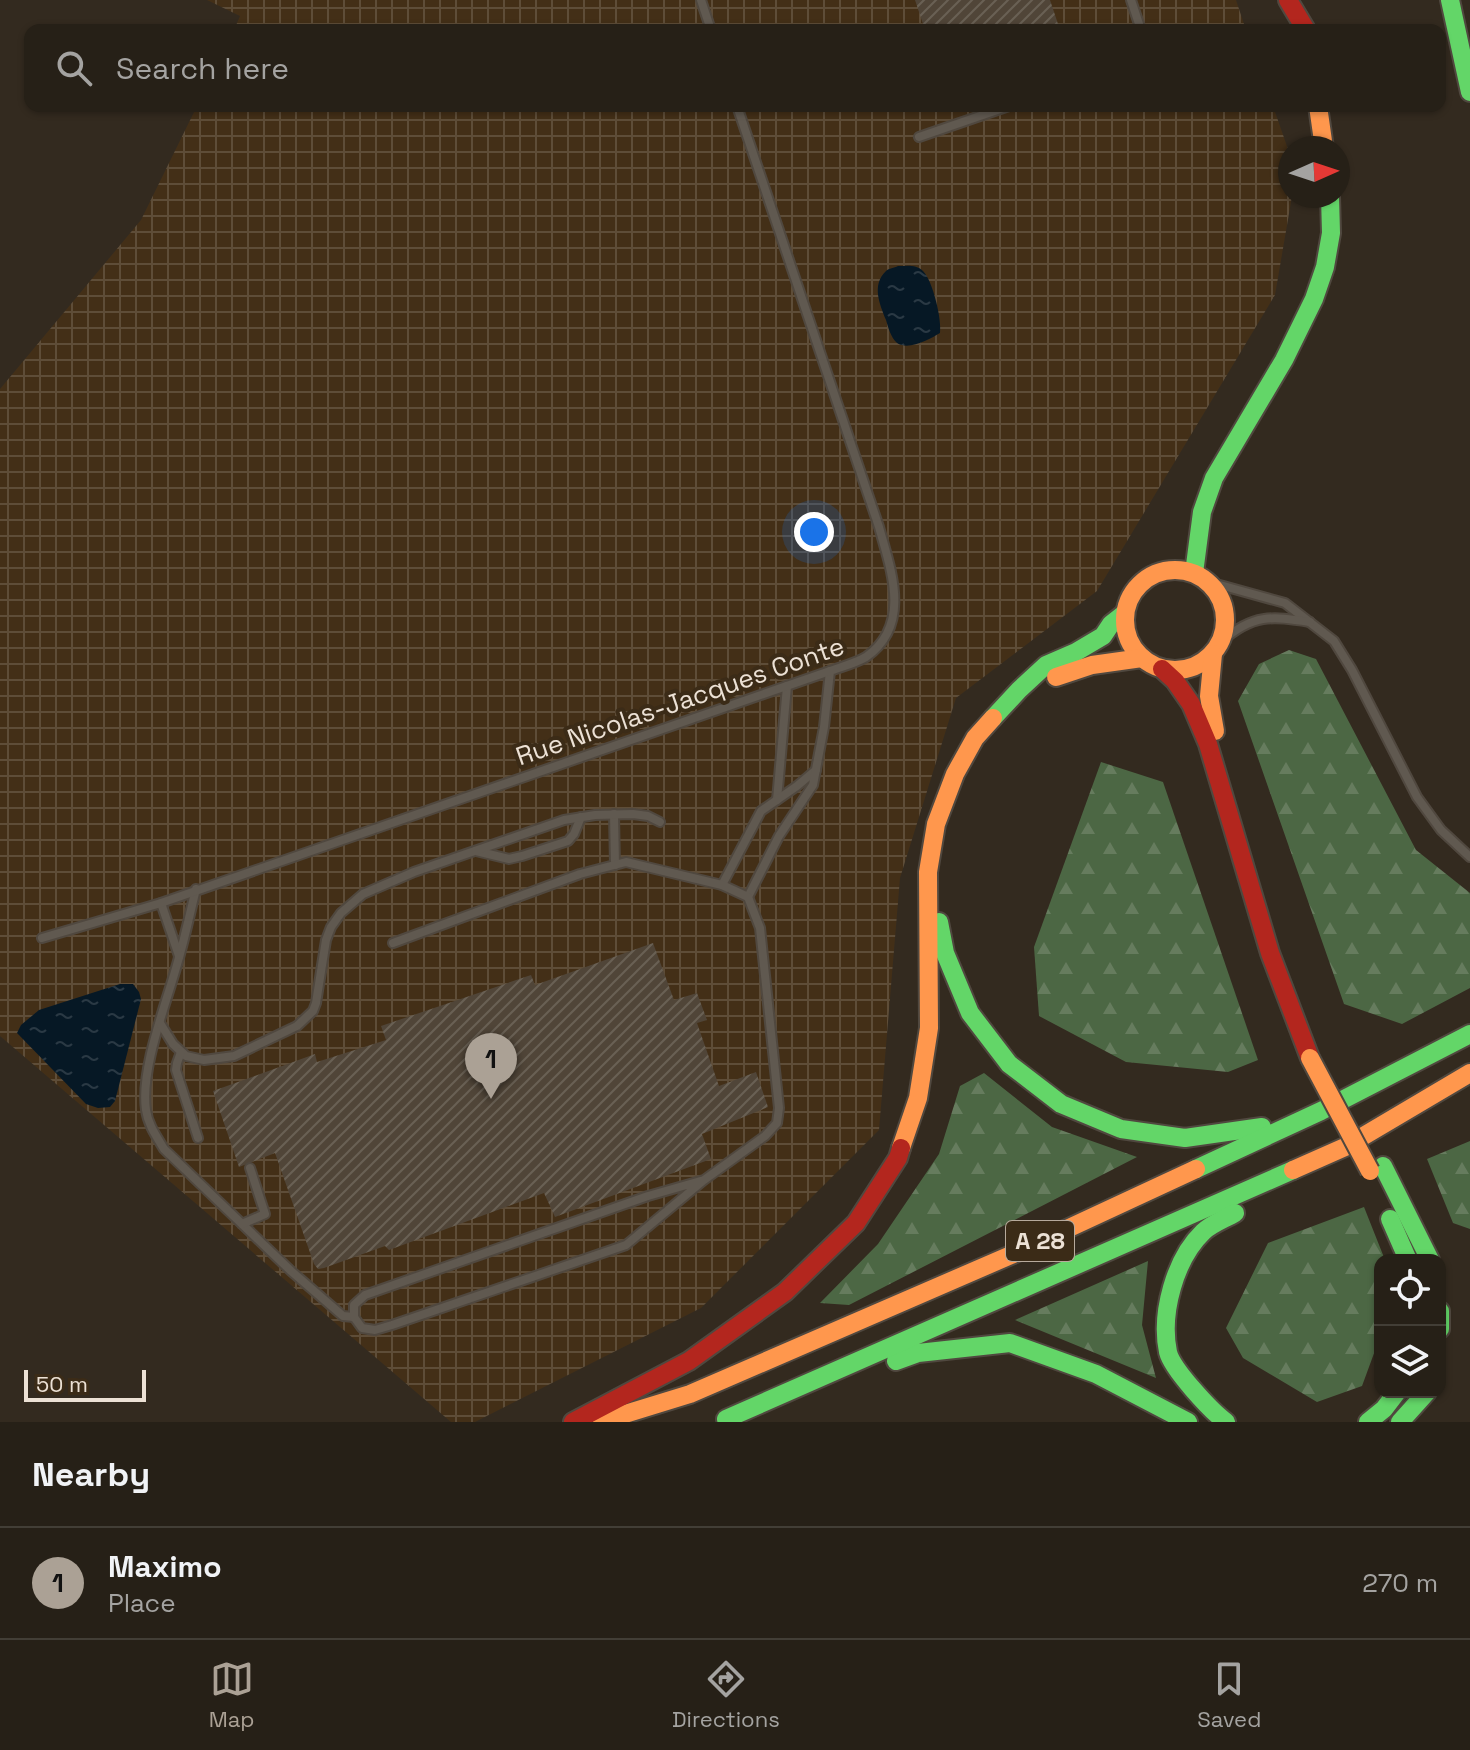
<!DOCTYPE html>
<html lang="en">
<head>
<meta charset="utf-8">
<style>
  :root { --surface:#262017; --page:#2e2820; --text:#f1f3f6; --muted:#a4a3a1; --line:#423e36; --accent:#aba195 }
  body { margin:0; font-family:"Space Grotesk",sans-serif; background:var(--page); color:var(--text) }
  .controls { position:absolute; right:24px; bottom:24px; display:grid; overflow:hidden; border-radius:16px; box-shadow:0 2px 6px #0004 }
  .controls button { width:72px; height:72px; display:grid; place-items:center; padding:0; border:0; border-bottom:2px solid var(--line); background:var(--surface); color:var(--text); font:40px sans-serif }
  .compass { position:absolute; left:1278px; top:136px; width:72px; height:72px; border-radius:50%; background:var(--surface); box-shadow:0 2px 6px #0004; rotate:87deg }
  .scale { position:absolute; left:24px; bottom:20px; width:122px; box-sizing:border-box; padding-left:8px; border:4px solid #ece1d5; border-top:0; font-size:22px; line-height:28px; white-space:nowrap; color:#ece1d5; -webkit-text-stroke:6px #3b2b17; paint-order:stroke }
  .you { position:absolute; left:814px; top:532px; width:28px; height:28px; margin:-20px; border:6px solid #fff; border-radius:50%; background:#1a73e8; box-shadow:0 0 0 12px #1a73e833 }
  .badge { display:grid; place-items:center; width:52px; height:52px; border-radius:50%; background:var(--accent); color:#111; font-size:26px; font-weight:700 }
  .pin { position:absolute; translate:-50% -66px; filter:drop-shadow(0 2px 4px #0008) }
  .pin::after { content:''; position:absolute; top:42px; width:28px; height:24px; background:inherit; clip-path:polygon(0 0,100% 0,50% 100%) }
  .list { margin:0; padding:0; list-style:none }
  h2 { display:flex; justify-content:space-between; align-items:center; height:104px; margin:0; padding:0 32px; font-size:34px }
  h2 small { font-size:26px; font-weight:400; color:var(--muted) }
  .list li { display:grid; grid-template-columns:52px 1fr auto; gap:24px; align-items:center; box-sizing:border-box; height:112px; padding:0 32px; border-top:2px solid var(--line) }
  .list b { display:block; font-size:30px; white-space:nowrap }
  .list p { margin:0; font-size:26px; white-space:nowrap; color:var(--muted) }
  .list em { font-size:26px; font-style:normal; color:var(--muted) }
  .icon { flex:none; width:44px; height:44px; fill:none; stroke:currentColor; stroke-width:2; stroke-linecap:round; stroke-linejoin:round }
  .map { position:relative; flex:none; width:1470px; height:1422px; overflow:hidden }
  .search { position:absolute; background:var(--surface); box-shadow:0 2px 6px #0004; left:24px; right:24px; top:24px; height:88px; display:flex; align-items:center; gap:20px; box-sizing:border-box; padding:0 28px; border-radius:16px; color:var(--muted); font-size:30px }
  .sheet { height:216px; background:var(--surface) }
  nav { display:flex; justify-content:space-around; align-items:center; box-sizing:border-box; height:112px; border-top:2px solid var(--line); background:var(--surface); font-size:22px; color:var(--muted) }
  nav a { display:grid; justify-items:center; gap:4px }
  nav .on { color:var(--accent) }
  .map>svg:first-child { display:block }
</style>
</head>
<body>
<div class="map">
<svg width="1470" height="1422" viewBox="0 0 1470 1422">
  <defs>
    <pattern id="industrial-grid" width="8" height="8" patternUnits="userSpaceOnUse" patternTransform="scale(2)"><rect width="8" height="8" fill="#432f17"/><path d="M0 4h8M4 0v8" fill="none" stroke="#5e4d38"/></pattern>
    <pattern id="forest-firs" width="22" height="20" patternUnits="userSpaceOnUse" patternTransform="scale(2)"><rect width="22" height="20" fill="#4c6744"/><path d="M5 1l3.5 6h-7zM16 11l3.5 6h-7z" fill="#667c5e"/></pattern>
    <pattern id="water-ripples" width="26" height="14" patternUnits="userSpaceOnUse" patternTransform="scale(2)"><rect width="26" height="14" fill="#061825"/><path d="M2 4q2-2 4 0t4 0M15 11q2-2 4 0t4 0" fill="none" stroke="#2a3944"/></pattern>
    <pattern id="building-hatch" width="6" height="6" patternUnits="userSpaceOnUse" patternTransform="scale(2)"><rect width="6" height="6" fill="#504538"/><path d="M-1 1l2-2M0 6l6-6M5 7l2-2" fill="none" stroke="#696054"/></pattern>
  </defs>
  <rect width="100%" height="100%" fill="#332a1f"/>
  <g fill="url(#industrial-grid)">
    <polygon points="207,0 1236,0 1246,30 234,30 240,16"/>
    <polygon points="197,106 1273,106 1290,155 1290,196 1292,196 1275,295 1097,591 956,698 900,878 879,1130 701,1308 475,1422 451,1422 0,1036 0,389 141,220"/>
  </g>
  <g fill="url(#forest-firs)">
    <polygon points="1289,650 1316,659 1416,850 1470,893 1470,988 1402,1024 1344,1004 1238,701 1259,664"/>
    <polygon points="1101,762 1163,782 1258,1060 1228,1072 1126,1062 1039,1016 1034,947"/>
    <polygon points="984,1073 1052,1127 1137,1157 849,1305 820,1303 878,1244 939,1154 960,1086"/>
    <polygon points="1470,1141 1470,1229 1453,1223 1427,1159"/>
    <polygon points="1364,1207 1385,1260 1380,1260 1380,1337 1362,1386 1317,1402 1243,1358 1226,1328 1268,1243"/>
    <polygon points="1148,1261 1142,1325 1156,1378 1015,1320"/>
  </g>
  <g fill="url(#water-ripples)">
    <path d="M898,266C907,266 916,264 923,271C933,281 942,320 940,333C930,339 909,351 897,343C891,338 888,327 886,320C880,305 871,285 886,271C889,268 894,268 898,266Z"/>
    <polygon points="120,984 133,984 139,992 141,999 115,1101 110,1107 98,1108 86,1104 17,1033 21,1025 39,1010"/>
  </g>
  <g fill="url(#building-hatch)">
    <polygon points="915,0 1050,0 1060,30 925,30"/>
    <polygon points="653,943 674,1000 697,993 707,1020 697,1023 719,1086 756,1072 768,1107 702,1134 711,1159 555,1217 544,1193 389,1250 385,1246 324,1268 318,1269 314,1264 275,1153 239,1167 213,1091 315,1054 317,1062 386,1040 381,1026 531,975 535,985"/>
  </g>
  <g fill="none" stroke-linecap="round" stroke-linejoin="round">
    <g stroke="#50483f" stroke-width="12">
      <g id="lane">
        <polyline points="701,0 711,30"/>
        <polyline points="1131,0 1141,30"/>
        <polyline points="919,137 1009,106"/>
        <polyline points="1209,582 1285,603 1334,641 1352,670 1417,797 1441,830 1470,857"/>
        <path d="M1222,641C1253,614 1271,616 1310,622"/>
        <polyline points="777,800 787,686"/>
        <polyline points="614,814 615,865"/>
        <polyline points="476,851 509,859 522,856 568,841 574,834 581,817"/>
        <polyline points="722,885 761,811 797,786 816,770"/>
        <path d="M196,889C190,913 185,937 178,961C167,1002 140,1068 146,1110C148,1125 157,1137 164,1149L291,1271L343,1316L354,1317"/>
        <polyline points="748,897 779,836 813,785 824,727 830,671"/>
        <polyline points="161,903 179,956"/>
        <path d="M42,938L161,903L830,671C841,667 856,663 866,657C912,625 891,570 879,527L737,106"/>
        <polyline points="393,943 580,874 626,862 722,885 748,897 760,928 779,1108 777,1123 765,1136 704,1180 626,1245 392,1325 375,1330 362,1328 354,1317 354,1305 365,1295 648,1196 704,1180"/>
        <polyline points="160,1023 173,1044 186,1056 204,1060 234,1056 297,1026 313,1011 316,1003 326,940 331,927 341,913 363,894 414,872 564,820 595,815 633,814 648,816 660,822"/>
        <polyline points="181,1052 177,1063 176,1070 198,1138"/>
        <polyline points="242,1224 265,1214 250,1168"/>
      </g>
    </g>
    <g stroke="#50483f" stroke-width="22">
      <g id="fast">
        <polyline points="1450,0 1470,92"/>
        <polyline points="1194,573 1202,512 1214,478 1284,360 1314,299 1325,267 1331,233 1330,196"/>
        <polyline points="993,718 1019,690 1046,665 1076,652 1103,636 1111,624 1125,613"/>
        <polyline points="939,922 945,953 970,1013 1009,1064 1061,1104 1121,1129 1185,1138 1262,1127"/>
        <polyline points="1383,1166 1430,1260"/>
        <polyline points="1196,1169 1321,1111 1470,1034"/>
        <polyline points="1390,1219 1408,1260"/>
        <polyline points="1440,1311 1440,1329"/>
        <polyline points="896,1361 918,1353 1010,1343 1096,1374 1188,1422"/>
        <polyline points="726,1419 1293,1170"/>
        <path d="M1226,1422C1211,1411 1172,1369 1168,1352C1160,1313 1175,1259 1203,1232C1211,1224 1225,1219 1235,1213"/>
        <polyline points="1368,1422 1384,1409 1397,1392"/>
        <polyline points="1400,1422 1427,1392"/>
      </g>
    </g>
    <g stroke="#50483f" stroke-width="22">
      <g id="slow">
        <polyline points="1318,106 1324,148"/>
        <circle cx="1175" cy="620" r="50"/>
        <polyline points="1213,654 1209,696 1215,731"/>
        <polyline points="1056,677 1092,665 1142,658"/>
        <polyline points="901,1148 918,1098 929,1028 928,872 936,824 955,774 975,738 993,718"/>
        <polyline points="1293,1170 1345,1147 1470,1073"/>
        <polyline points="602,1421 690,1394 1011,1255 1196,1169"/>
      </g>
    </g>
    <g stroke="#50483f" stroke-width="22">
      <g id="jam">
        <polyline points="1288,0 1306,30"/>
        <polyline points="1162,669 1175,681 1191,704 1208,744 1270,953 1310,1058"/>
        <polyline points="573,1422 689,1361 785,1292 856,1223 898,1158 901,1148"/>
      </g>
    </g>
    <use href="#lane" stroke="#605950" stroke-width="8"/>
    <use href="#fast" stroke="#63d668" stroke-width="18"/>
    <use href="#slow" stroke="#ff974d" stroke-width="18"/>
    <use href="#jam" stroke="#b3261e" stroke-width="18"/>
    <g stroke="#50483f" stroke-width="22" stroke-linecap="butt">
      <polyline id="slow-bridge" points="1310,1058 1370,1171"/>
    </g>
    <use href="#slow-bridge" stroke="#ff974d" stroke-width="18"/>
  </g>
  <g text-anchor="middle" stroke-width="8" stroke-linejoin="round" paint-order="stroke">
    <rect fill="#3b2b17" stroke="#b7aa9c" stroke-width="2" x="1006" y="1221" width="68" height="40" rx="6"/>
    <g font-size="24" font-weight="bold" fill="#ece1d5">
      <text x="1040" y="1249">A 28</text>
    </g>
    <g font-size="26" fill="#ece1d5" stroke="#3b2b17">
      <text transform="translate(680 701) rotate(-19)" y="9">Rue Nicolas-Jacques Conte</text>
    </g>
  </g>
</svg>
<div class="controls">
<button><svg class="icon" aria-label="locate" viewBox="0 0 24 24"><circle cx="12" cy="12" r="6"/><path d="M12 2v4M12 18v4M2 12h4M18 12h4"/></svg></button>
<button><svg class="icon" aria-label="layers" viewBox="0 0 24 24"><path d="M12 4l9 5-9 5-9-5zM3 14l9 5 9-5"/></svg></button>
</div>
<svg class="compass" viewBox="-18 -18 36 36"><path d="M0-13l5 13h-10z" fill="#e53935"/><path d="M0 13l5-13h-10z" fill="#a4a3a1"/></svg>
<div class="scale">50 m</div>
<div class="you"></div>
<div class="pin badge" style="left:491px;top:1099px">1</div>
<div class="search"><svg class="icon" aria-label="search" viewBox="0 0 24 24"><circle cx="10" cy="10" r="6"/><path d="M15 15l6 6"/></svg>Search here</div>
</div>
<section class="sheet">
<h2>Nearby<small></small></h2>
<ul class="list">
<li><span class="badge">1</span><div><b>Maximo</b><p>Place</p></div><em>270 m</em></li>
</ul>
</section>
<nav>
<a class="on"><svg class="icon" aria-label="map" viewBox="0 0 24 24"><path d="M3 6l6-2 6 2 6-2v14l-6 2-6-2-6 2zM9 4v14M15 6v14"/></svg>Map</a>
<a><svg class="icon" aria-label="directions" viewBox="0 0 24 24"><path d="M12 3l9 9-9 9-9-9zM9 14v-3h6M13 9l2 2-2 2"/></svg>Directions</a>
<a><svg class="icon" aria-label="saved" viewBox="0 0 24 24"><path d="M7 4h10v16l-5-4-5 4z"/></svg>Saved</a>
</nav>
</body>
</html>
